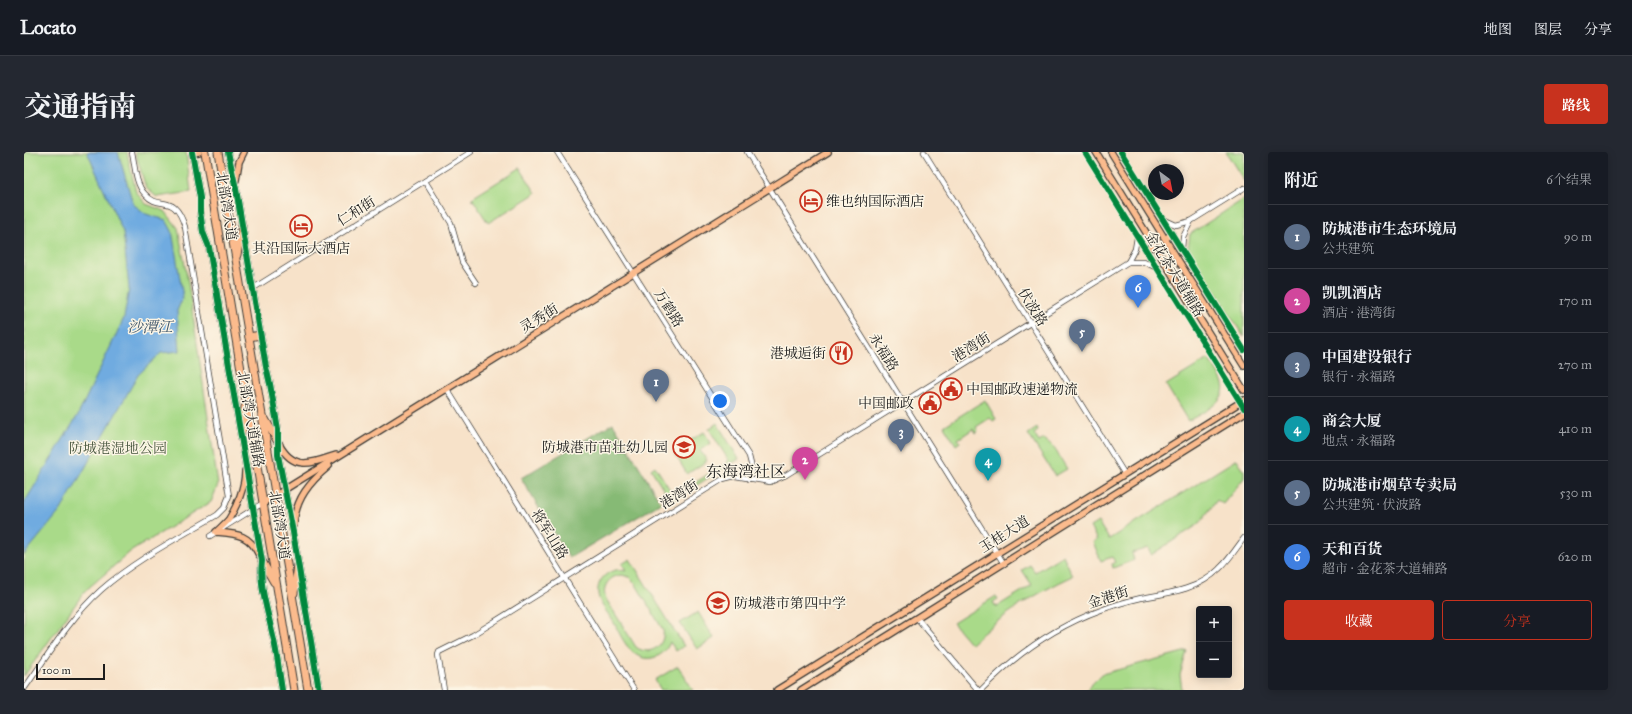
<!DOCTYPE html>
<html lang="zh">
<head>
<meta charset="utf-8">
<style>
  :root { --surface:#171b24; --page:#242831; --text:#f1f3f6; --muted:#9ea1a6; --line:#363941; --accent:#c8321e }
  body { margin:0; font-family:"IM FELL Great Primer","Noto Serif SC",serif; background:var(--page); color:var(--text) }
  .controls { position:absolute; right:12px; bottom:12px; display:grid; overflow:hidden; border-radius:4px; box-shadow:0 2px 10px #0003 }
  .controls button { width:36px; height:36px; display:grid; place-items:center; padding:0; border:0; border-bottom:1px solid var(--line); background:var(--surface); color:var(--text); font:20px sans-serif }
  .compass { position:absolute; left:1124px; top:12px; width:36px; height:36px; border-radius:50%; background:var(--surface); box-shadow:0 2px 10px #0003; rotate:148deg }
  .scale { position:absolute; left:12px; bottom:10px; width:69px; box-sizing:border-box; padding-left:4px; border:2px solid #1c1c1c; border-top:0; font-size:11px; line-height:14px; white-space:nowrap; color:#1c1c1c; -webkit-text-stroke:3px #fcf5e5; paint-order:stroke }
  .you { position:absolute; left:696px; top:249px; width:14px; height:14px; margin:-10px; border:3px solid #fff; border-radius:50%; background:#1a73e8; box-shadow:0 0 0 6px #1a73e833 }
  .badge { display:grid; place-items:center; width:26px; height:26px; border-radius:50%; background:var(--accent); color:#fff; font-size:13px; font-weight:700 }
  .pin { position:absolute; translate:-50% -33px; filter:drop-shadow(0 1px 2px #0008) }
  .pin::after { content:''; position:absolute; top:21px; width:14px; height:12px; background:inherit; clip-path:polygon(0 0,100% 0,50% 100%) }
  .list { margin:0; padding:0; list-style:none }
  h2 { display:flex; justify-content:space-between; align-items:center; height:52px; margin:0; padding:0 16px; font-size:17px }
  h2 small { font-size:13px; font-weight:400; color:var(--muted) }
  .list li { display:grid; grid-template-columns:26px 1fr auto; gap:12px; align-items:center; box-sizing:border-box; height:64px; padding:0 16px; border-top:1px solid var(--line) }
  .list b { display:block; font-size:15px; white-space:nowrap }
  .list p { margin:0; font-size:13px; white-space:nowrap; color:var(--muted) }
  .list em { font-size:13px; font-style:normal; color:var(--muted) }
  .actions { display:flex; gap:8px; padding:12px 16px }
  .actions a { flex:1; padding:9px 0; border:1px solid var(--accent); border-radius:4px; text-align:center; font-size:14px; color:var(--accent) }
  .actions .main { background:var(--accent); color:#fff }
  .map { position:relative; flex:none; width:1220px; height:538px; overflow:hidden; border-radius:4px }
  header { display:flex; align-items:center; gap:24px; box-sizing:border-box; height:56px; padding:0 20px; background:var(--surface); border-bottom:1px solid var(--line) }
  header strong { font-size:19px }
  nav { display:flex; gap:22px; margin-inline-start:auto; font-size:14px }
  .intro { display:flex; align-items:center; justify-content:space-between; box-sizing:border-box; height:96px; padding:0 24px }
  h1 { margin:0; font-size:28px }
  .button { padding:10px 18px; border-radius:4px; background:var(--accent); color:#fff; font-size:14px; font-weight:700 }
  main { display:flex; gap:24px; padding:0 24px }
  aside { flex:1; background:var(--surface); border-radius:4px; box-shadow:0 2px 10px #0003 }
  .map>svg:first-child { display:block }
</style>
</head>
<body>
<header>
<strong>Locato</strong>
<nav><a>地图</a><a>图层</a><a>分享</a></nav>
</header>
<div class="intro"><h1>交通指南</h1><a class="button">路线</a></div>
<main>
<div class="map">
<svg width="1220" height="538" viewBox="0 0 1220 538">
  <rect width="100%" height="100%" fill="#fcf5e5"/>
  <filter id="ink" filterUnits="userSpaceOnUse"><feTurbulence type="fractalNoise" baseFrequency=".025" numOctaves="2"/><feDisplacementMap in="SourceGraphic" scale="8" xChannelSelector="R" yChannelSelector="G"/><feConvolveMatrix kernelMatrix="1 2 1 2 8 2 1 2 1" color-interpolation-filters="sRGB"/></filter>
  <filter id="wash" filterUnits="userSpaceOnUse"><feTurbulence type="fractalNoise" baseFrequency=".012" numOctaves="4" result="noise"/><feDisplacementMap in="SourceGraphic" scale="16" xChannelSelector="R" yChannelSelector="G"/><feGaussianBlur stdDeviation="0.9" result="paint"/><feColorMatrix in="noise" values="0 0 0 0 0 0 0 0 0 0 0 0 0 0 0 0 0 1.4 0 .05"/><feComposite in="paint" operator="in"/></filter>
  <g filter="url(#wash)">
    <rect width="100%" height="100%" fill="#f7e2c9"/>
    <g fill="#a9da89" stroke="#627b52" fill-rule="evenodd">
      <polygon points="0,0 103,0 112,40 122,52 141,59 154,76 164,130 194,333 187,350 106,400 61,439 0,524"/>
      <polygon points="111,0 162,0 167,40 133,45 122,36"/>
      <polygon points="1202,0 1220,0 1220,29"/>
      <polygon points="496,16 512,41 464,71 448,46"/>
      <polygon points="1220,47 1220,185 1164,97 1166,82"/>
      <path d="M1184,207C1189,214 1195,221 1198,229C1207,249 1177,261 1164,269L1142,233Z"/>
      <polygon points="961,248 972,267 969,269 966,266 952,275 954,279 951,281 949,277 934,287 936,290 932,293 920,274"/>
      <polygon points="693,271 715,307 647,349 627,317 631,314 650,344 705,309 685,277"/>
      <polygon points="1013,276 1014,279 1010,282 1015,290 1020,287 1029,294 1043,317 1031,324 1004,282"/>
      <polygon points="680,280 687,291 676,298 683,309 663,322 649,299"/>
      <polygon points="1213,307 1220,319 1220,326 1199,352 1193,348 1175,372 1127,403 1124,396 1108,401 1110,408 1089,416 1088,412 1091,410 1088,405 1077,409 1069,390 1073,388 1066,375 1074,370 1085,387"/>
      <path d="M1039,403L1049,424C1012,441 976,464 947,492L929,471L972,444L974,447L969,450L972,455L1008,433L998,418L1006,413L1011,420Z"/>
      <path d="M606,407L660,494L652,499L646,490C643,498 637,504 628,506C607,510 597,484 589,469C584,461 575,452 574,442C572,426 587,415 602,418L598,412ZM598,423L605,425L611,431L639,478C642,494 625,505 612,495L582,447C577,435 585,424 598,423Z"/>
      <polygon points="674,460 690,486 673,497 656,471"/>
      <polygon points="1163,499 1156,523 1158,538 1062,538 1078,522"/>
      <polygon points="654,514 669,538 637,538 631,528"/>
    </g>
    <polygon fill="#86ba75" stroke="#516b48" points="589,271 637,351 545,406 497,326"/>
    <polygon fill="#6fabe0" stroke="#46647e" points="63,0 94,0 109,52 122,62 142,68 148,79 159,145 153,159 156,199 137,201 114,223 37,358 0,403 0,351 54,263 100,166 105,136 99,80"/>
  </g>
  <g filter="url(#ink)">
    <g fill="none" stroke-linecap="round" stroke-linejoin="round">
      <g stroke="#3d3a36" stroke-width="6">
        <g id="minor">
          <polyline points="533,0 725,304 728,316 725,327"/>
          <polyline points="723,0 980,412"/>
          <polyline points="900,0 1100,321"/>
          <polyline points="1061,0 1220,256"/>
          <polyline points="1097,0 1220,198"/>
          <polyline points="401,29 427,71 438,110 452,131"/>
          <polyline points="1139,67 1152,73 1167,69 1220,36"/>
          <polyline points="1158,97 1159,85 1167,69"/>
          <polyline points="1104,110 1120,110 1133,116"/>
          <polyline points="228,137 447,0"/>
          <polyline points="423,237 610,538"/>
          <polyline points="186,384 239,351"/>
          <polyline points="893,466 954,538"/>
          <path d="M0,537C24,503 46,466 77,438C111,408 154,386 193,363L200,356L205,344L161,75C150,39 136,60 121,42C111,32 111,13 108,0"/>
          <polyline points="420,538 414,503 415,500 449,483 699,327 711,324 746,330 762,323 1104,110 1111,97 1113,85"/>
          <path d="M957,538C991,503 1030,475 1077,458C1090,453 1104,449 1117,446C1146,441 1174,438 1195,417C1205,408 1212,397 1220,386"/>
        </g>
      </g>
      <g stroke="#3d3a36" stroke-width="8">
        <g id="major">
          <path d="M168,0L176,46V59L179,80L185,95L238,409C235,434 243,456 248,480C253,499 255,519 258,538"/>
          <polyline points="204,0 212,37 242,215 246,232 254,277 254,303 269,380 295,538"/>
          <polyline points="1072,0 1220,238"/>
          <polyline points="1087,0 1220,214"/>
          <polyline points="169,1 175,0"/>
          <polyline points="212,28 215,10 220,0"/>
          <polyline points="1141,87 1148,82"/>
          <polyline points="1122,98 1130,93"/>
          <path d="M255,292C270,320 288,311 312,303"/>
          <polyline points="239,351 804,0"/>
          <path d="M270,373C271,347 286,330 305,314"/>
          <path d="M192,380C196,376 201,372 205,367C213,354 221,335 221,319"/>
          <path d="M192,380C213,382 225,382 235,403"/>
          <polyline points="753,538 1220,248"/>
          <polyline points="777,538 1220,261"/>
        </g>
      </g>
      <g stroke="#3d3a36" stroke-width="9">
        <g id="highway">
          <polyline points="181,0 270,538"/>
          <polyline points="194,0 284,538"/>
          <polyline points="213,103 218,73"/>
          <polyline points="225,185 236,183"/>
          <polyline points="241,267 255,292"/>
          <polyline points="218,281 221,255"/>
          <polyline points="238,409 250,430"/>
          <polyline points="270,441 274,413"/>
        </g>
      </g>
      <use href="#minor" stroke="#fff" stroke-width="4.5"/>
      <use href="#major" stroke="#fbbb8d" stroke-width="5.5"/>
      <use href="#highway" stroke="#fbbb8d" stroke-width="7"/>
      <g stroke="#fcf5e5" stroke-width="8">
        <g id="cycleway">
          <path d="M168,0L176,46V59L179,80L185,95L238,409C235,434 243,456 248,480C253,499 255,519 258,538"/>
          <polyline points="204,0 212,37 242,215 246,232 254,277 254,303 269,380 295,538"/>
          <polyline points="1061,0 1220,256"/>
          <polyline points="1097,0 1220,198"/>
        </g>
      </g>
      <use href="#cycleway" stroke="#00873e" stroke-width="6"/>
    </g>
  </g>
  <defs>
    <g id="hotel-ring" transform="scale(1.15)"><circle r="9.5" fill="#fcf5e5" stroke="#c8321e" stroke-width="1.5"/><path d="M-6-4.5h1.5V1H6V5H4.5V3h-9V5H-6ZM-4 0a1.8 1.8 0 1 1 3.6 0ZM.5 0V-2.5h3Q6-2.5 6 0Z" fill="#c8321e"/></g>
    <g id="restaurant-ring" transform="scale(1.15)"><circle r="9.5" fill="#fcf5e5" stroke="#c8321e" stroke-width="1.5"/><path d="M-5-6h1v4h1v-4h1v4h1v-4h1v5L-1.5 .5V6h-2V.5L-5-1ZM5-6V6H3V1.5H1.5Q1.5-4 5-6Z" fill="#c8321e"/></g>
    <g id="civic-ring" transform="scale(1.15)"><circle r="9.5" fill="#fcf5e5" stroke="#c8321e" stroke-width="1.5"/><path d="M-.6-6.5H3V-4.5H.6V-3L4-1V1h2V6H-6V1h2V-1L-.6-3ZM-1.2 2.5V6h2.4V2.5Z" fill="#c8321e"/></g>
    <g id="school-ring" transform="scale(1.15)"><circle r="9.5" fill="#fcf5e5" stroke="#c8321e" stroke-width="1.5"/><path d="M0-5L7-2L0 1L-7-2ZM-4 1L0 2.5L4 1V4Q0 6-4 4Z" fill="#c8321e"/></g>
  </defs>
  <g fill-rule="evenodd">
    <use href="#hotel-ring" x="787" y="49"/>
    <use href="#hotel-ring" x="277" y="74"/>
    <use href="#restaurant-ring" x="817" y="201"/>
    <use href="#civic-ring" x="927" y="237"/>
    <use href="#civic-ring" x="906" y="251"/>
    <use href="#school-ring" x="660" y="295"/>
    <use href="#school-ring" x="694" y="451"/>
  </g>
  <g text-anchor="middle" stroke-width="3" stroke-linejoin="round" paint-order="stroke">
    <g font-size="14" fill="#1c1c1c" stroke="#fcf5e5" text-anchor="start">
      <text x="802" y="54">维也纳国际酒店</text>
      <text x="277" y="101" text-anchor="middle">其沿国际大酒店</text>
      <text x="802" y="206" text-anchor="end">港城逅街</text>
      <text x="942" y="242">中国邮政速递物流</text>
      <text x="890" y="256" text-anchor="end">中国邮政</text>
      <text x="644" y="300" text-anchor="end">防城港市苗壮幼儿园</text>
      <text x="710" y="456">防城港市第四中学</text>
    </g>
    <g font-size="14" fill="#1c1c1c" stroke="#fcf5e5">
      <text transform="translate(203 54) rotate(81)" y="5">北部湾大道</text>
      <text transform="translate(332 59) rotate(-32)" y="5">仁和街</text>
      <text transform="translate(1151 122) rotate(58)" y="5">金花茶大道辅路</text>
      <text transform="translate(1009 155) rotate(58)" y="5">伏波路</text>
      <text transform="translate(645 156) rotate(58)" y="5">万鹤路</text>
      <text transform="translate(515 166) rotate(-32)" y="5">灵秀街</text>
      <text transform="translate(947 195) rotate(-32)" y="5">港湾街</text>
      <text transform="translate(860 200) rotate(58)" y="5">永福路</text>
      <text transform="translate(227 267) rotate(80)" y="5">北部湾大道辅路</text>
      <text transform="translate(655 342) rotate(-32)" y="5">港湾街</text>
      <text transform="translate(256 373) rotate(81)" y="5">北部湾大道</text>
      <text transform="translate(526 382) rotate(58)" y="5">将军山路</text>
      <text transform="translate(980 382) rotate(-32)" y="5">玉桂大道</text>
      <text transform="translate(1084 445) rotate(-18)" y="5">金港街</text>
    </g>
    <g font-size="14" fill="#46553d" stroke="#fcf5e5">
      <text x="94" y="301">防城港湿地公园</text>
    </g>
    <g font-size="15" font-style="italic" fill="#3d556a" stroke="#fcf5e5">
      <text x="126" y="180">沙潭江</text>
    </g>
    <g font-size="16" fill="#1c1c1c" stroke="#fcf5e5">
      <text x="722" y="325">东海湾社区</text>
    </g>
  </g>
</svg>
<div class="controls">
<button>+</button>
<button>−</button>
</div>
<svg class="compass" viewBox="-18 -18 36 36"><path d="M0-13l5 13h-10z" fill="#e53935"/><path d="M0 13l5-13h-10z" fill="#9ea1a6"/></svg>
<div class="scale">100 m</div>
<div class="you"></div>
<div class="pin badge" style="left:632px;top:250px;background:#5c6f8a">1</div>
<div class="pin badge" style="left:781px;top:328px;background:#d1479c">2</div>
<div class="pin badge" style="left:877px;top:300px;background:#5c6f8a">3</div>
<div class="pin badge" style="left:964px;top:329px;background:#0f9aa8">4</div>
<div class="pin badge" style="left:1058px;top:200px;background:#5c6f8a">5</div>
<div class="pin badge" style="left:1114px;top:156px;background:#3f7fe0">6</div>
</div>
<aside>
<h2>附近<small>6个结果</small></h2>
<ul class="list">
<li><span class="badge" style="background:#5c6f8a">1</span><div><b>防城港市生态环境局</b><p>公共建筑</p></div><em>90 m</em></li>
<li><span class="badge" style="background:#d1479c">2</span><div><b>凯凯酒店</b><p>酒店 · 港湾街</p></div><em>170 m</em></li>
<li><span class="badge" style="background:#5c6f8a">3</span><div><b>中国建设银行</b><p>银行 · 永福路</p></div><em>270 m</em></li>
<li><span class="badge" style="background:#0f9aa8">4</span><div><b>商会大厦</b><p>地点 · 永福路</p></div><em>410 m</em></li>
<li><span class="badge" style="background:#5c6f8a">5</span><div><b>防城港市烟草专卖局</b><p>公共建筑 · 伏波路</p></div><em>530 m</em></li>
<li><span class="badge" style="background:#3f7fe0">6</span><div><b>天和百货</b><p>超市 · 金花茶大道辅路</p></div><em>620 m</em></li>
</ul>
<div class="actions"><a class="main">收藏</a><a>分享</a></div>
</aside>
</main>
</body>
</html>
